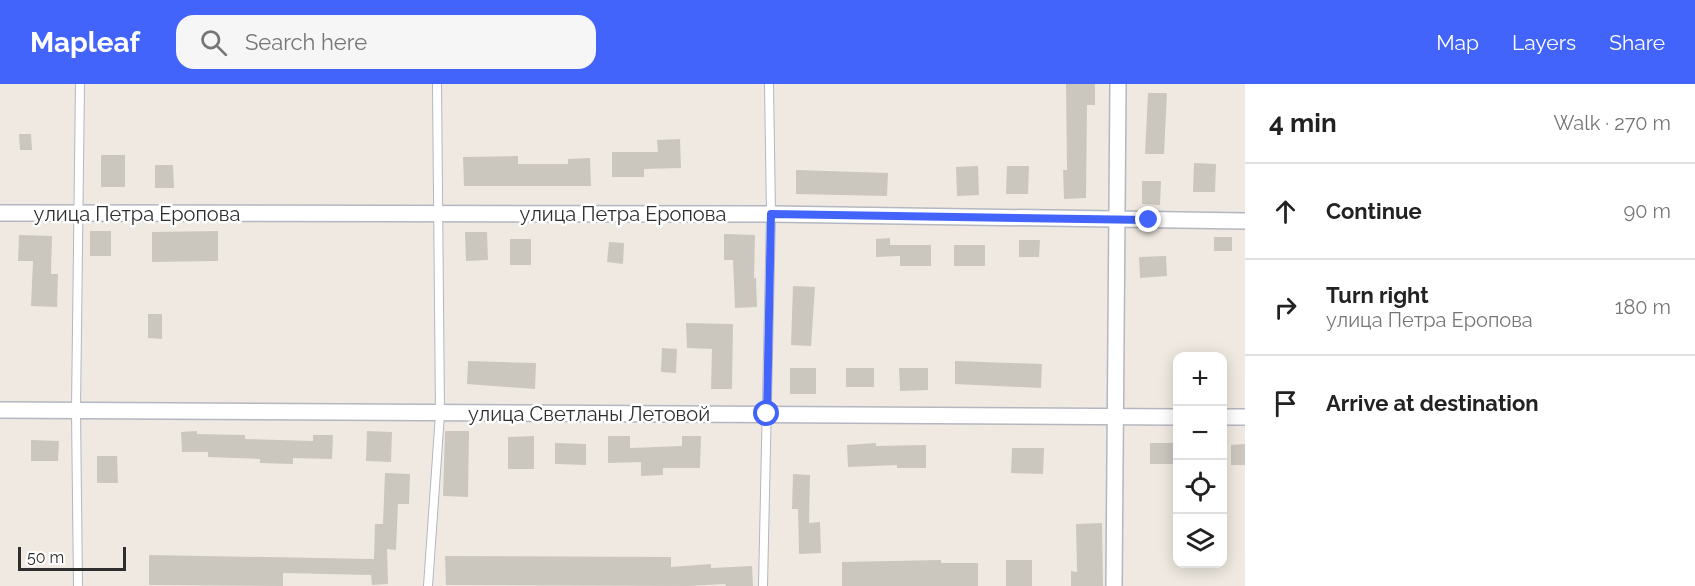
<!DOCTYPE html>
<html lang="en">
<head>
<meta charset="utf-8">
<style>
  :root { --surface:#fff; --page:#f6f6f6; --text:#222; --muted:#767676; --line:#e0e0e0; --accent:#4264fb }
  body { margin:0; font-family:Raleway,sans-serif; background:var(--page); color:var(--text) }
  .controls { position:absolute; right:18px; bottom:18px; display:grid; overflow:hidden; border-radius:12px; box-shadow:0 3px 15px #0003 }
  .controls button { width:54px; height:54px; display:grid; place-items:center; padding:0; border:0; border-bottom:2px solid var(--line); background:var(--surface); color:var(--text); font:30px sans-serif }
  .scale { position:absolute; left:18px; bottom:15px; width:108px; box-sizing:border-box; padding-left:6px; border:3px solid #2e2e2e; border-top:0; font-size:16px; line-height:21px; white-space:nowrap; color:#2e2e2e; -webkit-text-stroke:4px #fff; paint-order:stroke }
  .stop { position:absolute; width:18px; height:18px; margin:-14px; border:4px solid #4264fb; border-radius:50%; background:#fff }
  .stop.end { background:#4264fb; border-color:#fff; box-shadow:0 2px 6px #0008 }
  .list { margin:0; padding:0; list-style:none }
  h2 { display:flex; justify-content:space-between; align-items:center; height:78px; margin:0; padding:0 24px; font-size:26px }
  h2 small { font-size:20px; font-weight:400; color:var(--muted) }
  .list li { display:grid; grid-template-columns:39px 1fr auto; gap:18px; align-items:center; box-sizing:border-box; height:96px; padding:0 24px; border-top:2px solid var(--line) }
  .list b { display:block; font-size:22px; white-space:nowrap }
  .list p { margin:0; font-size:20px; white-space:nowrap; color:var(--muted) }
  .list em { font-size:20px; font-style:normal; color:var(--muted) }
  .icon { flex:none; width:33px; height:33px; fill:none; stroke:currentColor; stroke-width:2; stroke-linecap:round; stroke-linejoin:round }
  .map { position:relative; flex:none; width:1245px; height:502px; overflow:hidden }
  header { display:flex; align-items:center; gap:36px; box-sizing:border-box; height:84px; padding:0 30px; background:var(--accent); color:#fff }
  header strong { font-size:28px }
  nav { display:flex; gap:33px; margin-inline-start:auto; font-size:21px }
  .search { width:420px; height:54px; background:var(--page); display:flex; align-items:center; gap:15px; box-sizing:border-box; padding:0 21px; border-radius:18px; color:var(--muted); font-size:22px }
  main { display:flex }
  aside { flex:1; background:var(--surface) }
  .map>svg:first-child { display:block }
</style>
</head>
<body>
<header>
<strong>Mapleaf</strong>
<div class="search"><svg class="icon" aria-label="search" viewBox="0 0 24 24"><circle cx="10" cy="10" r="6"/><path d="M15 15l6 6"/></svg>Search here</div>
<nav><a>Map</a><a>Layers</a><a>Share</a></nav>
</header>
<main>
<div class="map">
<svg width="1245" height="502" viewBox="0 0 1245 502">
  <rect width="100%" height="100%" fill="#efe9e1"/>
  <g fill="#cbc7bf">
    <polygon points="1066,0 1095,0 1095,21 1087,21 1086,114 1064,115 1063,86 1067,86"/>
    <polygon points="1148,9 1167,9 1164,70 1145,70"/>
    <polygon points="19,50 31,50 32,66 20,66"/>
    <polygon points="680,55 681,84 644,85 644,93 612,93 612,68 658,68 657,56"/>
    <rect x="101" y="71" width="24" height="32"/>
    <polygon points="518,72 518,80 568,80 568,75 590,74 591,102 464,102 463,73"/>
    <polygon points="1194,79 1216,80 1215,108 1193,108"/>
    <polygon points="155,81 173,81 174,104 155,104"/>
    <polygon points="978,82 979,111 957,112 956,83"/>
    <polygon points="1007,82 1029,82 1028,110 1006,110"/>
    <polygon points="796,86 888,89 887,112 796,110"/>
    <polygon points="1142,97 1161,97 1160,121 1142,120"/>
    <rect x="90" y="147" width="21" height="25"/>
    <polygon points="218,147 218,177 152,178 152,148"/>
    <polygon points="465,148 487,148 488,176 466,177"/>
    <polygon points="724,150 755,151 754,194 756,194 757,223 735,224 733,176 724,176"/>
    <polygon points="19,151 52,152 51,190 58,190 57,223 31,222 33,177 18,177"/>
    <rect x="1214" y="153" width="18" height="14"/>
    <polygon points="890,154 890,161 931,161 931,182 900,182 900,172 876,173 876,155"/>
    <rect x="510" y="155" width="21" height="26"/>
    <polygon points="1019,156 1040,156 1039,173 1019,173"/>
    <polygon points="609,158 624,159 623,180 607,178"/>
    <rect x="954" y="161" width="31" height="21"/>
    <polygon points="1166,172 1167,192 1140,194 1139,173"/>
    <polygon points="793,202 815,203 811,262 791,261"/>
    <polygon points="148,230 162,230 162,255 148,254"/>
    <polygon points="686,239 733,240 732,305 711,305 712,265 687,264"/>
    <polygon points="662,264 677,265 676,289 661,288"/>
    <polygon points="468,277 536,279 535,305 467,300"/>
    <polygon points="955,277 1042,280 1041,304 955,300"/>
    <rect x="790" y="284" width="26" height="26"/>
    <rect x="846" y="284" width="28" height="19"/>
    <polygon points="899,284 928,284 928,306 900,307"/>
    <polygon points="197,347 197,350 245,351 245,355 313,357 313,351 333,351 332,375 293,374 293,380 260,379 260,375 208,373 208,368 182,368 181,348"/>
    <polygon points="367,347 392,348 391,378 366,377"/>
    <polygon points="445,347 469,347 468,413 443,412"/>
    <polygon points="534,352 534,385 508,385 508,353"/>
    <polygon points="608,352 630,352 630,364 682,362 682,352 701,352 700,384 663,384 663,391 641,392 641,378 608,379"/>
    <polygon points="31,356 59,357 58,377 31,377"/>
    <polygon points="555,359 586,360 586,381 555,380"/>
    <polygon points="876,359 876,362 926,361 926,384 897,384 897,381 848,383 847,361"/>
    <rect x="1150" y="359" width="28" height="21"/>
    <polygon points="1245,360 1245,381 1231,381 1231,361"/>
    <polygon points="1012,364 1044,364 1043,390 1011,389"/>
    <polygon points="97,372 117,372 118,399 97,399"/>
    <polygon points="385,389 410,390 409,420 398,420 396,466 387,465 388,500 372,501 371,491 283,489 283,502 149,501 149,471 374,475 375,440 383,440"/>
    <polygon points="793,390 810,391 809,439 820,438 821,469 799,470 798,425 792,425"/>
    <polygon points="1102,439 1103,502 1071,502 1071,487 1077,488 1076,440"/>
    <polygon points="445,472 671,473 671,483 711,480 711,484 752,482 753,502 726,502 725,500 688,502 446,501"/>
    <polygon points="941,476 941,479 978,479 978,502 842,502 842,478"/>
    <rect x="1006" y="476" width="26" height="26"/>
  </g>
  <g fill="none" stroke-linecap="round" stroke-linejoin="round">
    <g stroke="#b4b7c1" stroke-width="10">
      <g id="lane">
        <polyline points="78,502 76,326 80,0"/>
        <polyline points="428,502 440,330 437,0"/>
        <polyline points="763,502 771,130 769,0"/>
      </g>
    </g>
    <g stroke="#b4b7c1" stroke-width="18">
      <g id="street">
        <polyline points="0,129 771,130 1245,137"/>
        <polyline points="0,326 1178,333"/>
        <polyline points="1222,333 1245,333"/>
        <polyline points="1114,502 1118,0"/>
      </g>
    </g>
    <use href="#lane" stroke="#fff" stroke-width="8"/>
    <use href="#street" stroke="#fff" stroke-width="15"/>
  </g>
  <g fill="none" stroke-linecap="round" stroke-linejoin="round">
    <polyline stroke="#4264fb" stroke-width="8" points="767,330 771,130 1149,136"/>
  </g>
  <g text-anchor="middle" stroke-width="5" stroke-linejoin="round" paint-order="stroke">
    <g font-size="20" fill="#2e2e2e" stroke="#fff">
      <text x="137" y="137">улица Петра Еропова</text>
      <text x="623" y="137">улица Петра Еропова</text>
      <text x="589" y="337">улица Светланы Летовой</text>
    </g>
  </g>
</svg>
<div class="controls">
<button>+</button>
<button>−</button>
<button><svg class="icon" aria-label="locate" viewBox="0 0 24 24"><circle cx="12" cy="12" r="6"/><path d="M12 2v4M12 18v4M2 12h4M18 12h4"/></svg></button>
<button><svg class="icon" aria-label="layers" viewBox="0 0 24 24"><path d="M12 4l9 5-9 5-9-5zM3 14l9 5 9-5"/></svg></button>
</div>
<div class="scale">50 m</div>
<div class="stop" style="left:767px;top:330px"></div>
<div class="stop end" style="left:1149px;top:136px"></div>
</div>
<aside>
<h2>4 min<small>Walk · 270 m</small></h2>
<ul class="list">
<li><svg class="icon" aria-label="ahead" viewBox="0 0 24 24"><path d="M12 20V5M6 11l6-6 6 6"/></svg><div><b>Continue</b></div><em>90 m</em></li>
<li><svg class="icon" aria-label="right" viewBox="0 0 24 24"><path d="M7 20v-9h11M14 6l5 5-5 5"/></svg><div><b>Turn right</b><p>улица Петра Еропова</p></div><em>180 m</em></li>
<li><svg class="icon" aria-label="arrive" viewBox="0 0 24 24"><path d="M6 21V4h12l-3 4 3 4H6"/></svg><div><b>Arrive at destination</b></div></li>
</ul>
</aside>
</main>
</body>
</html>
